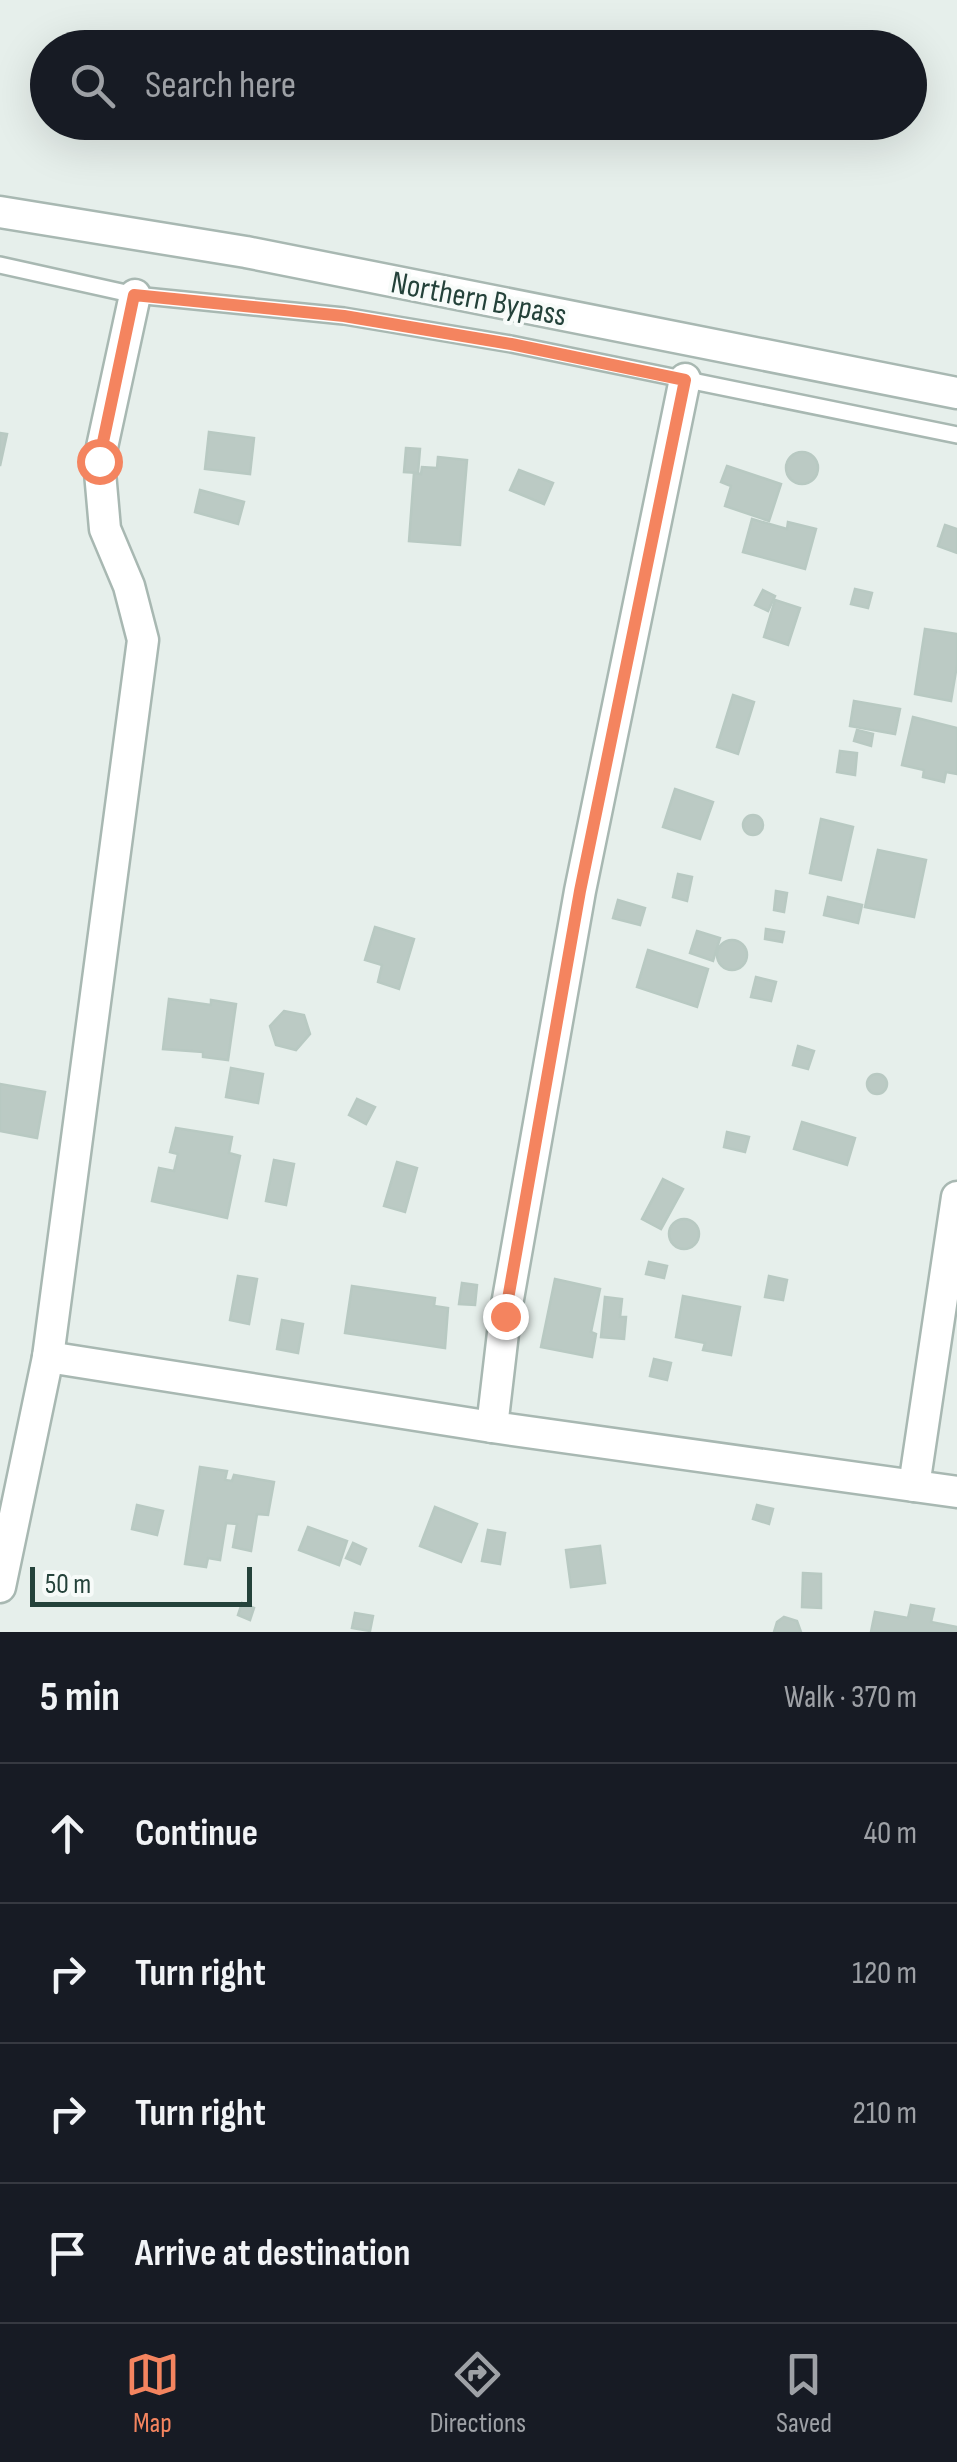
<!DOCTYPE html>
<html lang="en">
<head>
<meta charset="utf-8">
<style>
  :root { --surface:#171b24; --page:#20242c; --text:#f1f3f6; --muted:#9ea1a6; --line:#363941; --accent:#f4845f }
  body { margin:0; font-family:"Sofia Sans Condensed",sans-serif; background:var(--page); color:var(--text) }
  .scale { position:absolute; left:30px; bottom:25px; width:222px; box-sizing:border-box; padding-left:10px; border:5px solid #24423a; border-top:0; font-size:28px; line-height:35px; white-space:nowrap; color:#24423a; -webkit-text-stroke:8px #f7fbf9; paint-order:stroke }
  .stop { position:absolute; width:30px; height:30px; margin:-22px; border:8px solid #f4845f; border-radius:50%; background:#fff }
  .stop.end { background:#f4845f; border-color:#fff; box-shadow:0 2px 10px #0008 }
  .list { margin:0; padding:0; list-style:none }
  h2 { display:flex; justify-content:space-between; align-items:center; height:130px; margin:0; padding:0 40px; font-size:42px }
  h2 small { font-size:32px; font-weight:400; color:var(--muted) }
  .list li { display:grid; grid-template-columns:65px 1fr auto; gap:30px; align-items:center; box-sizing:border-box; height:140px; padding:0 40px; border-top:2px solid var(--line) }
  .list b { display:block; font-size:38px; white-space:nowrap }
  .list em { font-size:32px; font-style:normal; color:var(--muted) }
  .icon { flex:none; width:55px; height:55px; fill:none; stroke:currentColor; stroke-width:2; stroke-linecap:round; stroke-linejoin:round }
  .map { position:relative; flex:none; width:957px; height:1632px; overflow:hidden }
  .search { position:absolute; background:var(--surface); box-shadow:0 10px 40px #0002; left:30px; right:30px; top:30px; height:110px; display:flex; align-items:center; gap:25px; box-sizing:border-box; padding:0 35px; border-radius:55px; color:var(--muted); font-size:38px }
  .sheet { height:690px; background:var(--surface) }
  nav { display:flex; justify-content:space-around; align-items:center; box-sizing:border-box; height:140px; border-top:2px solid var(--line); background:var(--surface); font-size:28px; color:var(--muted) }
  nav a { display:grid; justify-items:center; gap:5px }
  nav .on { color:var(--accent) }
  .map>svg:first-child { display:block }
</style>
</head>
<body>
<div class="map">
<svg width="957" height="1632" viewBox="0 0 957 1632">
  <rect width="100%" height="100%" fill="#e6efeb"/>
  <g fill="#bbcac4" stroke="#b8c9c2" stroke-width="2.5">
    <polygon points="209,432 254,438 250,474 205,469"/>
    <polygon points="0,433 7,434 0,466"/>
    <polygon points="406,448 420,449 418,473 404,472"/>
    <circle cx="802" cy="468" r="16"/>
    <polygon points="438,457 467,460 460,545 409,541 414,473 421,474 422,467 437,468"/>
    <polygon points="727,466 781,484 769,521 725,506 731,486 721,482"/>
    <polygon points="519,470 553,483 544,504 510,490"/>
    <polygon points="200,490 244,502 238,524 195,512"/>
    <polygon points="752,519 787,529 788,522 816,529 805,569 743,552"/>
    <polygon points="945,525 957,529 957,553 938,546"/>
    <polygon points="855,589 872,593 868,608 851,604"/>
    <polygon points="763,590 775,596 768,611 755,605"/>
    <polygon points="775,600 800,608 788,645 764,637"/>
    <polygon points="925,629 957,634 957,665 951,701 915,694"/>
    <polygon points="733,695 754,702 738,754 717,747"/>
    <polygon points="854,701 900,709 895,734 850,726"/>
    <polygon points="913,717 957,728 957,774 946,772 944,782 923,777 924,770 902,765"/>
    <polygon points="857,730 873,734 871,746 854,741"/>
    <polygon points="840,751 857,753 855,775 837,772"/>
    <polygon points="675,789 713,802 700,839 663,827"/>
    <circle cx="753" cy="825" r="10"/>
    <polygon points="821,819 853,827 841,880 810,873"/>
    <polygon points="878,850 926,860 914,917 865,907"/>
    <polygon points="678,874 692,877 687,901 673,897"/>
    <polygon points="776,891 787,893 784,912 774,910"/>
    <polygon points="828,897 862,905 858,923 824,915"/>
    <polygon points="618,900 645,908 640,925 613,918"/>
    <polygon points="375,927 414,939 399,989 378,982 382,965 365,960"/>
    <polygon points="766,929 784,932 782,942 765,939"/>
    <polygon points="697,931 720,938 713,961 690,953"/>
    <circle cx="732" cy="955" r="15"/>
    <polygon points="648,950 708,969 697,1007 637,987"/>
    <polygon points="756,977 776,982 771,1001 751,997"/>
    <polygon points="169,999 211,1005 211,1000 236,1004 228,1060 203,1057 203,1052 163,1049"/>
    <polygon points="284,1011 304,1015 310,1034 296,1050 276,1045 270,1026"/>
    <polygon points="798,1046 814,1051 808,1069 793,1065"/>
    <polygon points="231,1068 263,1074 258,1103 226,1097"/>
    <circle cx="877" cy="1084" r="10"/>
    <polygon points="0,1084 45,1092 37,1138 0,1131"/>
    <polygon points="357,1099 375,1107 366,1124 349,1115"/>
    <polygon points="802,1122 855,1138 847,1165 794,1149"/>
    <polygon points="176,1128 232,1137 229,1153 240,1156 227,1218 152,1201 159,1168 174,1171 178,1154 170,1152"/>
    <polygon points="727,1132 749,1137 745,1152 724,1147"/>
    <polygon points="274,1160 294,1164 286,1205 266,1201"/>
    <polygon points="397,1162 417,1168 405,1212 384,1206"/>
    <polygon points="663,1179 683,1189 661,1229 642,1219"/>
    <circle cx="684" cy="1234" r="15"/>
    <polygon points="649,1262 667,1266 664,1278 646,1274"/>
    <polygon points="238,1276 257,1279 249,1324 230,1320"/>
    <polygon points="769,1276 787,1280 783,1300 765,1297"/>
    <polygon points="555,1279 600,1289 591,1332 596,1334 592,1357 541,1347"/>
    <polygon points="462,1283 477,1285 475,1305 459,1304"/>
    <polygon points="352,1286 435,1298 434,1306 448,1308 445,1348 345,1333"/>
    <polygon points="683,1296 740,1307 731,1355 703,1350 705,1343 676,1337"/>
    <polygon points="605,1297 622,1299 620,1317 626,1317 624,1339 601,1337"/>
    <polygon points="282,1320 303,1324 298,1353 277,1349"/>
    <polygon points="654,1359 671,1363 667,1380 650,1376"/>
    <polygon points="200,1467 227,1471 225,1480 232,1481 234,1475 274,1482 268,1515 257,1514 251,1551 233,1547 237,1524 226,1523 220,1560 208,1558 206,1567 185,1564"/>
    <polygon points="137,1505 163,1511 157,1535 132,1529"/>
    <polygon points="757,1505 773,1509 769,1524 753,1519"/>
    <polygon points="435,1507 477,1524 461,1562 420,1546"/>
    <polygon points="308,1527 347,1541 339,1565 299,1550"/>
    <polygon points="488,1530 505,1533 500,1564 482,1561"/>
    <polygon points="353,1543 366,1549 360,1564 346,1558"/>
    <polygon points="600,1546 605,1583 571,1587 566,1550"/>
    <polygon points="803,1573 821,1574 821,1608 802,1607"/>
    <polygon points="242,1603 254,1608 250,1620 238,1615"/>
    <polygon points="911,1605 934,1609 931,1622 957,1627 957,1632 871,1632 875,1612 908,1618"/>
    <polygon points="355,1613 373,1616 370,1631 352,1628"/>
    <polygon points="784,1617 797,1621 801,1632 774,1632 777,1622"/>
  </g>
  <g fill="none" stroke-linecap="round" stroke-linejoin="round">
    <g stroke="#a8b8b2" stroke-width="20">
      <polyline id="service" points="0,265 135,295 344,316 511,344 957,435"/>
    </g>
    <g stroke="#a8b8b2" stroke-width="35">
      <g id="minor">
        <polyline points="0,212 246,252 957,393"/>
        <polyline points="685,379 580,891 505,1316 492,1427 957,1492"/>
        <polyline points="48,1357 492,1427"/>
        <polyline points="914,1486 957,1197"/>
        <polyline points="0,1587 48,1357 143,640 129,586 105,529 99,461 135,295"/>
      </g>
    </g>
    <use href="#service" stroke="#fff" stroke-width="15"/>
    <use href="#minor" stroke="#fff" stroke-width="30"/>
  </g>
  <g fill="none" stroke-linecap="round" stroke-linejoin="round">
    <polyline stroke="#f4845f" stroke-width="12" points="99,461 134,295 344,316 511,344 685,380 580,891 505,1316"/>
  </g>
  <g text-anchor="middle" stroke-width="8" stroke-linejoin="round" paint-order="stroke">
    <g font-size="32" fill="#24423a" stroke="#f7fbf9">
      <text transform="translate(479 298) rotate(11)" y="11">Northern Bypass</text>
    </g>
  </g>
</svg>
<div class="scale">50 m</div>
<div class="stop" style="left:99px;top:461px"></div>
<div class="stop end" style="left:505px;top:1316px"></div>
<div class="search"><svg class="icon" aria-label="search" viewBox="0 0 24 24"><circle cx="10" cy="10" r="6"/><path d="M15 15l6 6"/></svg>Search here</div>
</div>
<section class="sheet">
<h2>5 min<small>Walk · 370 m</small></h2>
<ul class="list">
<li><svg class="icon" aria-label="ahead" viewBox="0 0 24 24"><path d="M12 20V5M6 11l6-6 6 6"/></svg><div><b>Continue</b></div><em>40 m</em></li>
<li><svg class="icon" aria-label="right" viewBox="0 0 24 24"><path d="M7 20v-9h11M14 6l5 5-5 5"/></svg><div><b>Turn right</b></div><em>120 m</em></li>
<li><svg class="icon" aria-label="right" viewBox="0 0 24 24"><path d="M7 20v-9h11M14 6l5 5-5 5"/></svg><div><b>Turn right</b></div><em>210 m</em></li>
<li><svg class="icon" aria-label="arrive" viewBox="0 0 24 24"><path d="M6 21V4h12l-3 4 3 4H6"/></svg><div><b>Arrive at destination</b></div></li>
</ul>
</section>
<nav>
<a class="on"><svg class="icon" aria-label="map" viewBox="0 0 24 24"><path d="M3 6l6-2 6 2 6-2v14l-6 2-6-2-6 2zM9 4v14M15 6v14"/></svg>Map</a>
<a><svg class="icon" aria-label="directions" viewBox="0 0 24 24"><path d="M12 3l9 9-9 9-9-9zM9 14v-3h6M13 9l2 2-2 2"/></svg>Directions</a>
<a><svg class="icon" aria-label="saved" viewBox="0 0 24 24"><path d="M7 4h10v16l-5-4-5 4z"/></svg>Saved</a>
</nav>
</body>
</html>
